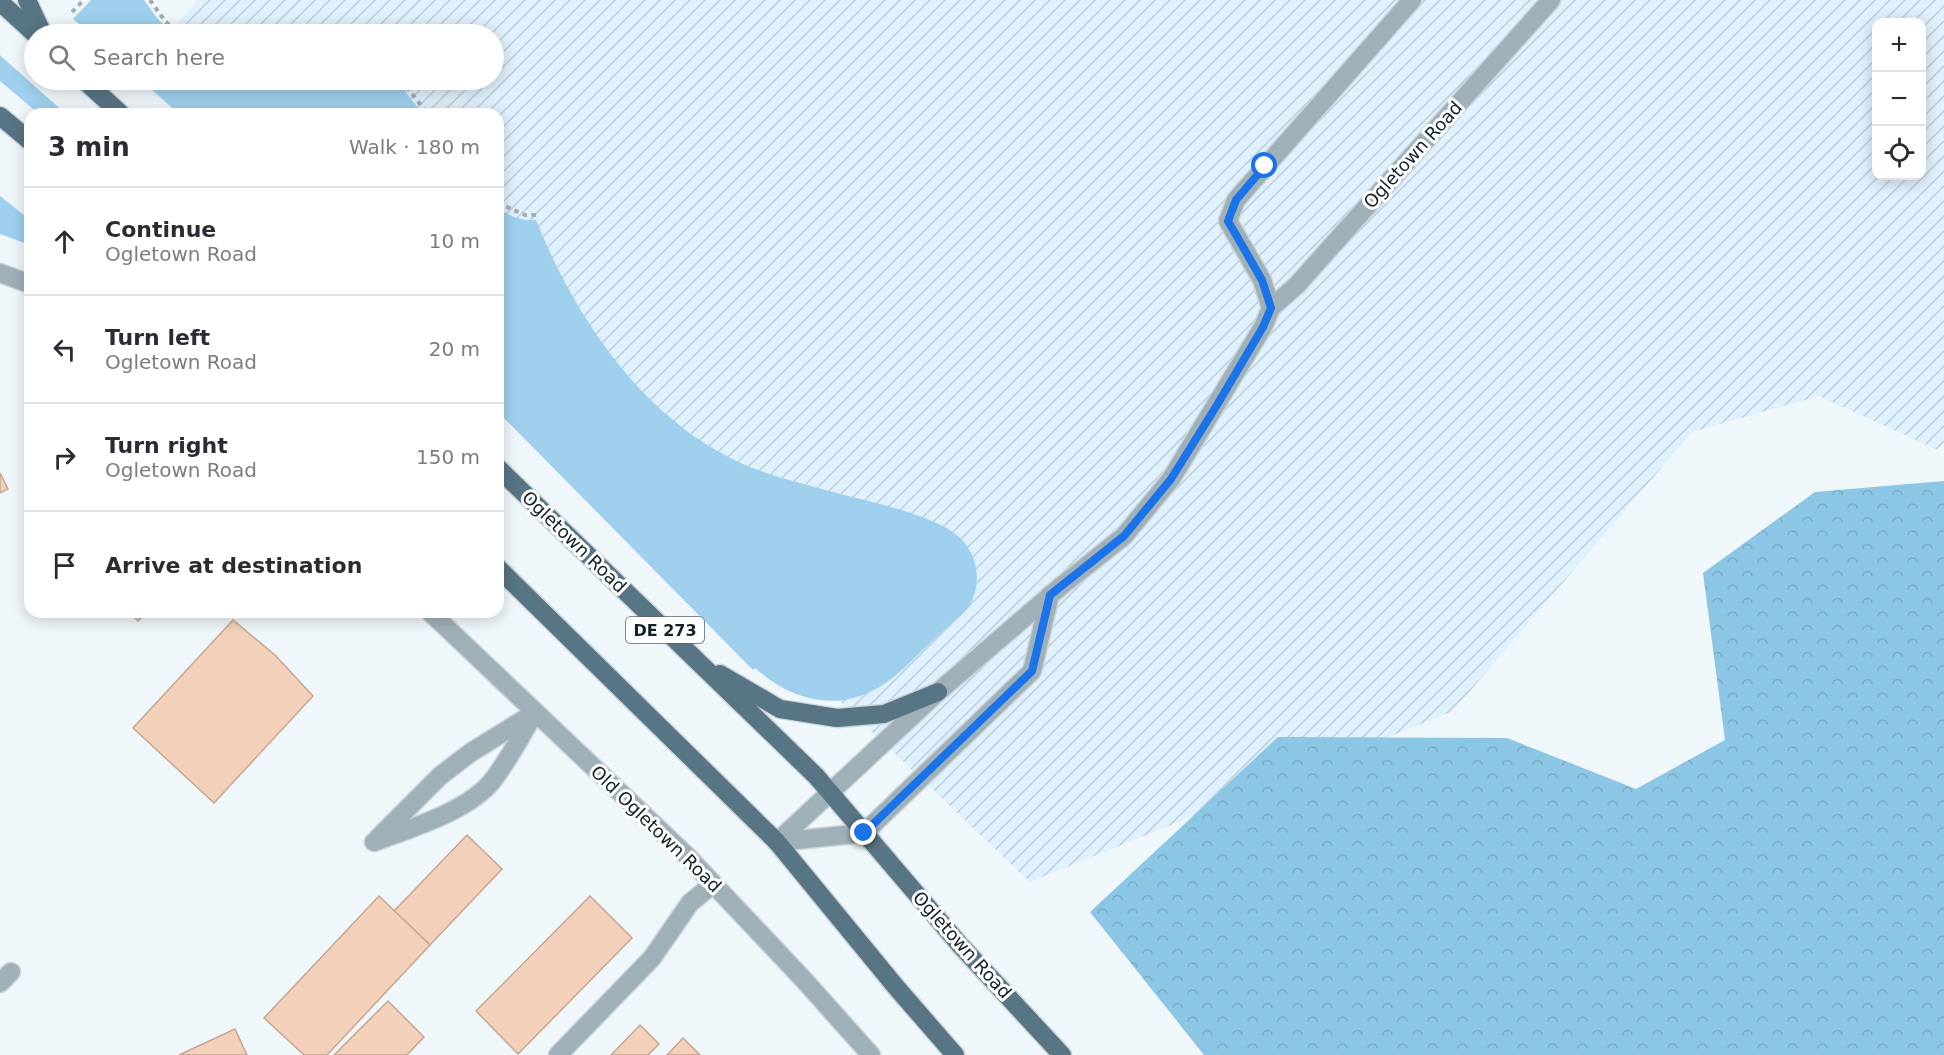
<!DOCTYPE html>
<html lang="en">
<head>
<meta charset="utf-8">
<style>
  :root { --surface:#fff; --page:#f7f7f7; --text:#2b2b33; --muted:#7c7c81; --line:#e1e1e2 }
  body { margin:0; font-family:"DejaVu Sans",sans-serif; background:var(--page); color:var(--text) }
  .controls { position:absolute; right:18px; top:18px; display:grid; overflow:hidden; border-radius:12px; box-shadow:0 3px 15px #0003 }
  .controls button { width:54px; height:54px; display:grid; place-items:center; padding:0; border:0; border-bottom:2px solid var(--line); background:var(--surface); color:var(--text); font:30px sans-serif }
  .stop { position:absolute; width:18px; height:18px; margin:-14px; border:4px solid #1a73e8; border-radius:50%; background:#fff }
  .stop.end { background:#1a73e8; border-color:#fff; box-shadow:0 2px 6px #0008 }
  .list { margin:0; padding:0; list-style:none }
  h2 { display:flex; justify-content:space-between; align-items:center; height:78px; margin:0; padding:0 24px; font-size:26px }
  h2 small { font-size:20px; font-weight:400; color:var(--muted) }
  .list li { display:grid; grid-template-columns:39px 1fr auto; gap:18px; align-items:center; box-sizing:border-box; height:108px; padding:0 24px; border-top:2px solid var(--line) }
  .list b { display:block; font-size:22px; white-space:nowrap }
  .list p { margin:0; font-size:20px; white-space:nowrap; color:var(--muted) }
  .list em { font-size:20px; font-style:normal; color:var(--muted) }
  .icon { flex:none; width:33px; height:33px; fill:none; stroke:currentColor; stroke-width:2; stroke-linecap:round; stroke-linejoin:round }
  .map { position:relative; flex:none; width:1944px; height:1055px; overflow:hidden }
  .search { position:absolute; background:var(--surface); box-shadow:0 3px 15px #0003; left:24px; top:24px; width:480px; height:66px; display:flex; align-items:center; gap:15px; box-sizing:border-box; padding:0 21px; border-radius:33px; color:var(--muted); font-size:22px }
  .panel { position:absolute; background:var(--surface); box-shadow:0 3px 15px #0003; left:24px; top:108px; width:480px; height:510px; border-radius:18px }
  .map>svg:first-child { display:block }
</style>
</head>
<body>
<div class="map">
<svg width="1944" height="1055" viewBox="0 0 1944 1055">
  <defs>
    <pattern id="industrial-furrows" width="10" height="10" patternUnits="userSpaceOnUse" patternTransform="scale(1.5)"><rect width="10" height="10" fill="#dff1fc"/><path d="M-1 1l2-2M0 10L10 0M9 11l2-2" fill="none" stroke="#beced8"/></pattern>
    <pattern id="forest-crowns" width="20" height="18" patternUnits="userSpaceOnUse" patternTransform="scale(1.5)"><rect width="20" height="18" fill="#8cc6e5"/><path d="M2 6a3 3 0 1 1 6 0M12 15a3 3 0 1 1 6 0" fill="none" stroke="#78aac4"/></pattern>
  </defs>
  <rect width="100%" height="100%" fill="#f0f7fb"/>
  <path fill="url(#industrial-furrows)" fill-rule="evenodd" d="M198,0H1944V443L1938,450L1819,396L1692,432L1453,711L1030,882L498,377V114H220L184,80H494V34H168ZM1876,22H1922V176H1876Z"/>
  <g fill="#9ed0ed">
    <polygon points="91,0 144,0 157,18 173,34 91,34 73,19"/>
    <polygon points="0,55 3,58 66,114 39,114 0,81"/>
    <polygon points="141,80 396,80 423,114 179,114"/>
    <polygon points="0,196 30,220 30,245 0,234"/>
    <path d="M498,209C510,216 521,221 536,220C577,322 648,427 755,469C780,478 807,485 833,492C866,501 937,515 960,538C978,555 982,583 970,605C963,615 950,624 941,633C924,648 908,666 891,679C846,714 795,704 755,668L753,670L498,412Z"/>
  </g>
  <polygon fill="url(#forest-crowns)" points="1944,481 1944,1055 1204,1055 1090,912 1278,737 1507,738 1636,789 1725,740 1703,573 1815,492"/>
  <g fill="#f2d0b9" stroke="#c7a790" stroke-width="1.5">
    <polygon points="0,473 8,489 0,493"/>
    <polygon points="129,612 147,612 138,621"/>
    <polygon points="233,620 275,655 313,696 214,803 133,728"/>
    <polygon points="467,835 502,869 430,945 394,911"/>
    <polygon points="379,896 430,945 327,1055 304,1055 264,1018"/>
    <polygon points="590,896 632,938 518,1054 476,1011"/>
    <polygon points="388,1001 424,1037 407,1055 334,1055"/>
    <polygon points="640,1025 659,1044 648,1055 611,1055"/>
    <polygon points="235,1029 247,1055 179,1055"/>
    <polygon points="683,1038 700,1055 667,1055"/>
  </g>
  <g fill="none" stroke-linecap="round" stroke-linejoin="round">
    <g stroke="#ccd5d9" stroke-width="21">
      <g id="minor">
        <polyline points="0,273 30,284"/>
        <polyline points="1271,308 1262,280 1228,221 1236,200 1412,0"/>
        <polyline points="430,612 687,856 804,980 871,1055"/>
        <polyline points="378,838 440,776 470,753 531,715"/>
        <path d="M374,842C411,828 469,811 493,780C509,759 522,735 535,712"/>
        <polyline points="777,842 938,692 1060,587 1124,536 1171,479 1263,327 1271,308 1297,285 1551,0"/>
        <polyline points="777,842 864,833 1032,671 1050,595"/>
        <polyline points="0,983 11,972"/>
        <polyline points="558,1055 652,958 690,903 713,884"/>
      </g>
    </g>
    <g stroke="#ccd5d9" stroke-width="21">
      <g id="major">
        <polyline points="27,0 43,34"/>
        <polyline points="0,2 35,34"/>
        <polyline points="84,80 121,114"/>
        <polyline points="0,116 30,141"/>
        <polyline points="498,468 816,776 960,945 1062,1055"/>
        <polyline points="498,568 777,842 896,987 955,1055"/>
        <polyline points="720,674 780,709 837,718 884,714 938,692"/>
      </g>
    </g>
    <g stroke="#a3acb1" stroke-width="4" stroke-dasharray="4.5 4.5" stroke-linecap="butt">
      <polyline points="150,0 165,21 179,34"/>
      <polyline points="72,12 84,0"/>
      <polyline points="296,34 325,31 337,34"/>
      <polyline points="401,80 428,114"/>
      <polyline points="498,203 525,215 538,215"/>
    </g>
    <use href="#minor" stroke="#a0b0b9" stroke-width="18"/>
    <use href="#major" stroke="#587585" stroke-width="18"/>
  </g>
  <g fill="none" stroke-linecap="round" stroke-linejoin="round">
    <polyline stroke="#1a73e8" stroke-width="8" points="864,833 1032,671 1050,595 1124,536 1171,479 1217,405 1263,327 1271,308 1262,280 1228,221 1236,200 1265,166"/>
  </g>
  <g text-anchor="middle" stroke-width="6" stroke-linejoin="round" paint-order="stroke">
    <rect fill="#fff" stroke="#596368" stroke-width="1.5" x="626" y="617" width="78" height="26" rx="4.5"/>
    <g font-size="16" font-weight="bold" fill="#122027">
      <text x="665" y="636">DE 273</text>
    </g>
    <g font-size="18" fill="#122027" stroke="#fff">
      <text transform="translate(1413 155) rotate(-48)" y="6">Ogletown Road</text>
      <text transform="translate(574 542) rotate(44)" y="6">Ogletown Road</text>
      <text transform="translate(656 829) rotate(44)" y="6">Old Ogletown Road</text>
      <text transform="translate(962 945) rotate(48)" y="6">Ogletown Road</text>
    </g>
  </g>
</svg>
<div class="controls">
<button>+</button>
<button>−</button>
<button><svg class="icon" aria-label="locate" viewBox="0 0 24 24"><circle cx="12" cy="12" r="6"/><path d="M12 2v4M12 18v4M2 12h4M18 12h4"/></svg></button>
</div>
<div class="stop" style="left:1265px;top:166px"></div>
<div class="stop end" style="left:864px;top:833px"></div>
<div class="search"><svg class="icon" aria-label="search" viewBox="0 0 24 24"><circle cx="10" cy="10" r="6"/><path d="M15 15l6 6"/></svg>Search here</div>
<section class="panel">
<h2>3 min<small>Walk · 180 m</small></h2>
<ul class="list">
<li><svg class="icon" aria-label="ahead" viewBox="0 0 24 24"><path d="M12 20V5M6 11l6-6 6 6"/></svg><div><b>Continue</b><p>Ogletown Road</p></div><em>10 m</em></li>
<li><svg class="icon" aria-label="left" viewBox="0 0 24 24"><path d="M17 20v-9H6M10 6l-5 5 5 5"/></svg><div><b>Turn left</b><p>Ogletown Road</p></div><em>20 m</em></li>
<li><svg class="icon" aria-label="right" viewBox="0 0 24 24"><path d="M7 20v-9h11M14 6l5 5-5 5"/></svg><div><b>Turn right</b><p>Ogletown Road</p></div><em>150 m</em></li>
<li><svg class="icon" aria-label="arrive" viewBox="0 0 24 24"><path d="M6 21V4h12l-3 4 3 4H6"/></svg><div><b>Arrive at destination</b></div></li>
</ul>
</section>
</div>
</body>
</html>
